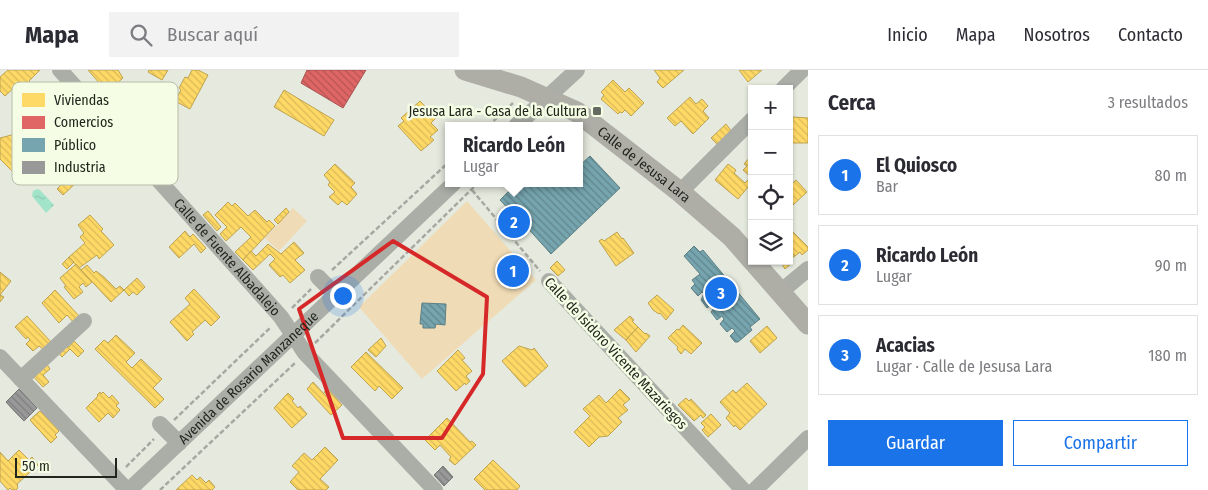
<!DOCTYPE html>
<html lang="es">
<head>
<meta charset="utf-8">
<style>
  :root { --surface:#fff; --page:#f2f2f3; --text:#2b2b33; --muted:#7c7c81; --line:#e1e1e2; --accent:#1a73e8 }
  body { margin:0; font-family:"Fira Sans Condensed",sans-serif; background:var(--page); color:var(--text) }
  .controls { position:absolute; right:15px; top:15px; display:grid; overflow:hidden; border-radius:0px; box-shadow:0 1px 4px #0004 }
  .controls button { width:45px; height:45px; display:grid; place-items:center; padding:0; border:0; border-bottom:1px solid var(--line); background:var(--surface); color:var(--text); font:25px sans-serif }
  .scale { position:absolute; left:15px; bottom:12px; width:102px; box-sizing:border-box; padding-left:5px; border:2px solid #22251c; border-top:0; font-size:14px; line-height:18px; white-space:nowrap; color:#22251c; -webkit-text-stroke:4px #f5fde5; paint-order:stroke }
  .you { position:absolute; left:342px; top:225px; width:18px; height:18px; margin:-12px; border:4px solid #fff; border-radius:50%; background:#1a73e8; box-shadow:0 0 0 8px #1a73e833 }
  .badge { display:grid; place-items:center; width:32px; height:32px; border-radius:50%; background:var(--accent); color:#fff; font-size:16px; font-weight:700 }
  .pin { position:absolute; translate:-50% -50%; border:2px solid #fff; box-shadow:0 1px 5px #0006 }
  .popup { position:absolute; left:445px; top:52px; width:138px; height:65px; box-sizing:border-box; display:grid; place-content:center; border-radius:0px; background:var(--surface); filter:drop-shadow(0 1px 4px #0005); font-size:16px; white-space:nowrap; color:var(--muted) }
  .popup b { font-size:19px; color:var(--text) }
  .popup::after { content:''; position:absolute; left:50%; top:100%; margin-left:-10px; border:10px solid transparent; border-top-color:var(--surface) }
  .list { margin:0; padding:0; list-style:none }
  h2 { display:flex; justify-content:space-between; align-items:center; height:65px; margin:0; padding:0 20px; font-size:21px }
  h2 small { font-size:16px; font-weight:400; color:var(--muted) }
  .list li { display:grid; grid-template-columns:32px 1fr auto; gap:15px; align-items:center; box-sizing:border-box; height:80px; margin:0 10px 10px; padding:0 10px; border:1px solid var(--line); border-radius:0px }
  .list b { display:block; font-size:19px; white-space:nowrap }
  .list p { margin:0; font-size:16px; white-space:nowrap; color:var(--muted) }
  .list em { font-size:16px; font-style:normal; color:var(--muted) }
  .actions { display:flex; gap:10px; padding:15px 20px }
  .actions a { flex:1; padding:11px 0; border:1px solid var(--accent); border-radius:0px; text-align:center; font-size:18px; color:var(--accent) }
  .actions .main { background:var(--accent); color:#fff }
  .icon { flex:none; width:28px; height:28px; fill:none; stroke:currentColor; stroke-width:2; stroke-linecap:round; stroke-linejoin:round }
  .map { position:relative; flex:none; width:808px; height:420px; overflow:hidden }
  header { display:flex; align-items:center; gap:30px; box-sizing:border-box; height:70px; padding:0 25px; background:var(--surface); border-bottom:1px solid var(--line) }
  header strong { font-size:24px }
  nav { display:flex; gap:28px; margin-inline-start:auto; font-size:18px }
  .search { width:350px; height:45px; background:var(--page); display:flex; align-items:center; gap:12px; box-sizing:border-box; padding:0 18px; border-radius:0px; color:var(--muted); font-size:19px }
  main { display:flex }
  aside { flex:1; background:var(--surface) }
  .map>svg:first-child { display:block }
</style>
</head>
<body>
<header>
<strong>Mapa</strong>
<div class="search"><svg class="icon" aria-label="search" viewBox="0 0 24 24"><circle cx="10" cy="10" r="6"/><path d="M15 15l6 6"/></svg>Buscar aquí</div>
<nav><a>Inicio</a><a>Mapa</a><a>Nosotros</a><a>Contacto</a></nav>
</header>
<main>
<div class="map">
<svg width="808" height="420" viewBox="0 0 808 420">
  <defs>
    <pattern id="water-ripples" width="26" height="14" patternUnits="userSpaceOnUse" patternTransform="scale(1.25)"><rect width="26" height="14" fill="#a2e4ca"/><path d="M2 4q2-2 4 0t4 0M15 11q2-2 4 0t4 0" fill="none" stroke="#8bc3ad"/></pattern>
    <pattern id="homes-back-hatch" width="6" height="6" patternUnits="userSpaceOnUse" patternTransform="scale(1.25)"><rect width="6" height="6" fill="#ffd966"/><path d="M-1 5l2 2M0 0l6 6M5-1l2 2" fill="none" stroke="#daba58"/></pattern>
    <pattern id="shops-back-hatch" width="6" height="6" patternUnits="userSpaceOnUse" patternTransform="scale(1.25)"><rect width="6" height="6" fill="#e06666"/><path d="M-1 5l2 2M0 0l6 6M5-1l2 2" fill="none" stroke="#b55453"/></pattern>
    <pattern id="public-back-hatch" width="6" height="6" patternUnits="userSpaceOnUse" patternTransform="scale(1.25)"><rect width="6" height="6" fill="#76a5af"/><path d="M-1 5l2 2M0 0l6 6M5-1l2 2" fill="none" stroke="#60868e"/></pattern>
    <pattern id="industry-back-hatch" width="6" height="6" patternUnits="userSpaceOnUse" patternTransform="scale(1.25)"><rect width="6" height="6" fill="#999"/><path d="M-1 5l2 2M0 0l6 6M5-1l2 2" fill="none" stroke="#7c7d7c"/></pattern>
  </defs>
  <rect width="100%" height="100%" fill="#e6eade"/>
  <g fill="#efdbb5">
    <polygon points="467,131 536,210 422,309 359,237"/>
    <polygon points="293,138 307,151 279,181 265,168"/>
  </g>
  <polygon fill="url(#water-ripples)" points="37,119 40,120 54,135 46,143 32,126 33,121"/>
  <g fill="url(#homes-back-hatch)" stroke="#bda350">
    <polygon points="8,0 40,0 29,11 33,15 22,24 15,17 5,26 0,21 0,7"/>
    <polygon points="88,0 118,0 123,8 107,22"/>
    <polygon points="149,0 168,0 162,10 148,2"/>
    <polygon points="192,0 198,0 208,5 190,39 175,31 181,20 179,18 185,7 188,8"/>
    <polygon points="654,0 684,0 663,18 657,12 660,8"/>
    <polygon points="739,0 762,0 748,12"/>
    <polygon points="613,10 625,22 629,18 644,33 631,46 625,40 622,43 620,42 618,44 601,29 604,25 601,22"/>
    <polygon points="142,19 160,36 147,49 136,38 135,40 128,33"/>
    <polygon points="284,20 334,50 324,66 274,37"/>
    <polygon points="690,27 696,34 702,29 708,36 703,41 709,48 693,64 681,51 675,56 667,48"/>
    <polygon points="420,31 436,48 431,53 438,60 430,67 434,70 421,81 398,56 404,51 401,48"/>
    <polygon points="86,47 94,56 88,61 80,52"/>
    <polygon points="793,47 808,48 808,73 789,73 789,55 792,54"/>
    <polygon points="726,54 732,62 718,75 711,68"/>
    <polygon points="19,63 20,69 27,76 22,81 30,89 15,104 0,89 0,68"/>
    <polygon points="68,76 72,81 68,85 81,97 84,95 89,101 63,125 57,119 64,112 56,103 50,107 42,99"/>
    <polygon points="752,80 752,108 743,100 747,96 744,94 750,87 748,85"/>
    <polygon points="335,94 355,113 351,117 357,124 347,135 342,131 338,135 329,127 335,122 328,115 330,112 324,105"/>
    <polygon points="728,94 736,100 734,103 745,113 751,107 752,108 752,118 749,116 738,129 715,110"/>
    <polygon points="796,110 807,122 793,135 789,131 789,116"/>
    <polygon points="228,132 232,136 235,133 248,146 255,140 267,152 269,150 275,156 243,190 235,182 251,167 241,157 226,171 220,164 227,157 215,145"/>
    <polygon points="286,138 289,142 278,154 274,150"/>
    <polygon points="208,141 221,157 217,161 203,145"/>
    <polygon points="90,145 103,159 101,161 114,175 99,189 97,185 79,198 69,187 85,173 80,167 84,163 78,155"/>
    <polygon points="185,161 190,167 193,164 206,178 201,183 194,174 179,188 169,177"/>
    <polygon points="617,162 622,169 623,168 634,183 616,196 599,171 602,169 604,171"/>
    <polygon points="793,162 808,177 808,180 802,185 800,182 795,186 789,179 789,166"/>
    <polygon points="294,172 304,183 295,190 305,200 290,213 283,205 280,207 269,195 275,189 270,184 253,200 243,190 251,181 256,186 268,174 281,184"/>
    <polygon points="789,179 795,186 790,190 792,193 785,199 780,191 789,191"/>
    <polygon points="69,187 74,192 67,199 62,194"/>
    <polygon points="557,191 565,200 558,206 550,198"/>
    <polygon points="76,194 92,212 86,217 83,213 79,217 83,222 74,229 64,217 66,216 60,208"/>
    <polygon points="87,195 94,203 96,201 104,207 116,219 120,216 124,220 111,232 81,200"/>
    <polygon points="0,202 11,211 0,225 4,227 0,232"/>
    <polygon points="137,208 145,217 137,225 133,222 129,226 124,220"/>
    <polygon points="194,219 220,247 211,256 205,250 192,262 194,264 187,271 170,252 190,234 185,228"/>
    <polygon points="55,220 80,247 74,253 67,245 59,253 42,233"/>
    <polygon points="657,225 674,240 666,250 660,243 659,244 653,240 648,233"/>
    <polygon points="27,246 51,272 43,279 39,276 33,281 26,274 30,270 28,267 26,269 15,257"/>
    <polygon points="630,246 634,250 632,251 638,257 626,270 614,260"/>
    <polygon points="683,255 702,273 691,284 685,279 681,284 677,279 678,277 668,268 677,259 679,260"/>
    <polygon points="767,256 777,268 760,283 750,271"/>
    <polygon points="638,257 645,264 646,263 650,266 636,282 626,270"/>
    <polygon points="116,265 135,283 126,292 132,298 141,289 162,309 153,318 164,329 155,338 95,279 104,270 108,273"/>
    <polygon points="381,268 386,276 376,287 368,280"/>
    <polygon points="74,271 84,281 78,287 70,279 62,287 58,282 66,275 69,277"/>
    <polygon points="519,276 532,280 534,278 548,296 525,317 502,291"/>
    <polygon points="458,280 465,288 462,290 472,301 466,306 470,311 466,315 465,313 456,321 437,301"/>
    <polygon points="366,282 403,318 392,329 379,316 375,321 351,297"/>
    <polygon points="46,293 50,299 43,305 49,312 43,317 32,305"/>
    <polygon points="313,312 326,326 327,325 324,322 328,319 342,335 331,345 307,319"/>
    <polygon points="747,313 767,334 740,360 735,355 734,357 726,348 730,343 720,332 733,320 736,323"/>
    <polygon points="620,319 630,329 623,335 628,340 618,348 622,352 608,366 599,367 589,377 574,362 590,346 583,339 599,325 606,333"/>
    <polygon points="100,322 101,324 103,322 109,328 112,325 119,333 116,336 120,340 113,348 108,343 99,352 86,338 98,326 97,325"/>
    <polygon points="288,323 294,329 292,331 298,338 300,336 307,344 292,358 274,338"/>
    <polygon points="686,328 689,331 691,329 706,345 703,348 701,345 694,351 678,335"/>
    <polygon points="40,341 59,361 55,365 57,367 51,373 30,350"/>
    <polygon points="40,341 59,361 55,365 57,367 51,373 30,350"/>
    <polygon points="711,344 721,355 708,367 702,360 705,357 701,353"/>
    <polygon points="447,348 470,372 472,371 476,375 455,395 449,390 451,387 440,375 435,380 425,370"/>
    <polygon points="325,377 338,390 320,409 329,417 326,420 298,420 290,412 299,402 292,396 304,383 312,390"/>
    <polygon points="19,380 29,390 32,387 38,395 17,414 18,415 17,416 18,418 16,420 12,420 10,418 8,420 0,411 0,382 8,391"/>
    <polygon points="493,390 520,416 517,420 485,420 474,409"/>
    <polygon points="192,405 197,410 200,407 206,413 209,410 215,417 212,420 176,420"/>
  </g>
  <polygon fill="url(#shops-back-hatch)" stroke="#a75250" points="366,0 343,38 301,13 307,0"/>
  <g fill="url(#public-back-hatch)" stroke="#5d7f83">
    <polygon points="590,86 620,118 551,184 516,145 515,146 500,130 517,113 579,113 579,96"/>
    <polygon points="694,176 700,182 703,180 760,249 750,257 752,260 738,272 735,272 730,266 735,261 732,258 727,262 720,254 724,249 722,246 717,250 711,242 715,237 712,234 707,238 701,230 704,224 702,222 698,226 691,218 695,214 692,210 700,204 684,186"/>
    <polygon points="509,188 525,204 516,213 500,196"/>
    <polygon points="422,233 446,234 445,255 436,254 435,258 423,258 423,254 420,254"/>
  </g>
  <g fill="url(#industry-back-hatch)" stroke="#757674">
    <polygon points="19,319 37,338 24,351 6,332"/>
    <polygon points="19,319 37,338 24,351 6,332"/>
    <polygon points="443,396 453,407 444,416 434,405"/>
  </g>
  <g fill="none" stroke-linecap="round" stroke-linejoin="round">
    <g stroke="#a7a8a2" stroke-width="2.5" stroke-dasharray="5 2.5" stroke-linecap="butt">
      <polyline points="488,56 513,33"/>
      <polyline points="472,120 540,201"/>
      <polyline points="332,200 449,92"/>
      <polyline points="292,238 311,219"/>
      <polyline points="315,273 478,113"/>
      <polyline points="174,350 271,257"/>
      <polyline points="126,397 154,369"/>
      <polyline points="160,420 295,293"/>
    </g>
    <g stroke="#abada7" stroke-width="16">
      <path id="s1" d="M60,0L281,247L305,283L435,420"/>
      <polyline points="783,19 802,0"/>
      <polyline points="516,56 577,0"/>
      <polyline points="680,122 752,50"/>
      <polyline points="318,207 336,225"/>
      <polyline points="549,211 743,420"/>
      <polyline points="779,223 808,199"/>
      <polyline points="0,287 127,420"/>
      <polyline points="21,309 84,251"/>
      <polyline points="160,354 179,373"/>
      <path id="s2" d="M129,420L454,113"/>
      <polyline points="755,420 808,368"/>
    </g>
    <g stroke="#aeaea7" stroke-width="21">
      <path id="s3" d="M465,0L521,17L577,42L680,122L732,167L752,190"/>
      <polyline points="753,191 808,254"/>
    </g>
  </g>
  <path fill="none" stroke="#d62828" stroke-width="4" stroke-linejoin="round" d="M393,171L487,227L483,304L442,368H343L299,239Z"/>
  <rect fill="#676a60" stroke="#f5fde5" stroke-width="2" x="592" y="36" width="10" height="10" rx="2.5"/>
  <g text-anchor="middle" stroke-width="5" stroke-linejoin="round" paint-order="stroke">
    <g font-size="14" fill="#22251c" stroke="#f5fde5" text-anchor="end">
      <text x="587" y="46">Jesusa Lara - Casa de la Cultura</text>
    </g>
    <g font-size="14" fill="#22251c" stroke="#f5fde5">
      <text dy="5" stroke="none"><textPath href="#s3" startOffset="205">Calle de Jesusa Lara</textPath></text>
      <text dy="5" stroke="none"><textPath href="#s1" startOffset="251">Calle de Fuente Albadalejo</textPath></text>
      <text transform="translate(616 283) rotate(47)" y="5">Calle de Isidoro Vicente Mazariegos</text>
      <text dy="5" stroke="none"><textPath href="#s2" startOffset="164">Avenida de Rosario Manzaneque</textPath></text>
    </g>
  </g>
  <rect x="12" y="12" width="166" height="103" rx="8" fill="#f5fde5" stroke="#b6bca9" stroke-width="1"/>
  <rect x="22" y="23" width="23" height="14" fill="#ffd966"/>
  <rect x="22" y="46" width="23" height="13" fill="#e06666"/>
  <rect x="22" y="68" width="23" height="14" fill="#76a5af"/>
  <rect x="22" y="91" width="23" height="13" fill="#999"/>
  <g font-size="14" fill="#22251c">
    <text x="54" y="35">Viviendas</text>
    <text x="54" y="57">Comercios</text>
    <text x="54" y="80">Público</text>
    <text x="54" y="102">Industria</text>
  </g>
</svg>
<div class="controls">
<button>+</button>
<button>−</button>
<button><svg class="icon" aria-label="locate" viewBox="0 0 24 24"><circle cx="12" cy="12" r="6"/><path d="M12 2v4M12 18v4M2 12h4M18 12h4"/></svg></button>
<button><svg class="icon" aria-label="layers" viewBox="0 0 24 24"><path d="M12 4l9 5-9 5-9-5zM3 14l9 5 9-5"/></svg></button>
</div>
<div class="scale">50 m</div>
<div class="you"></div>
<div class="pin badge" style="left:513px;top:201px">1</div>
<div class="pin badge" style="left:514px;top:152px">2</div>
<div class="popup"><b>Ricardo León</b>Lugar</div>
<div class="pin badge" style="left:721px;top:223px">3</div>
</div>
<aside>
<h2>Cerca<small>3 resultados</small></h2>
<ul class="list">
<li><span class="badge">1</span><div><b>El Quiosco</b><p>Bar</p></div><em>80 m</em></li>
<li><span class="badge">2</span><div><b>Ricardo León</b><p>Lugar</p></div><em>90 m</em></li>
<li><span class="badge">3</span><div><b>Acacias</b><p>Lugar · Calle de Jesusa Lara</p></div><em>180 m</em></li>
</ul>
<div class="actions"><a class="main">Guardar</a><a>Compartir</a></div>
</aside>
</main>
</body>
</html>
